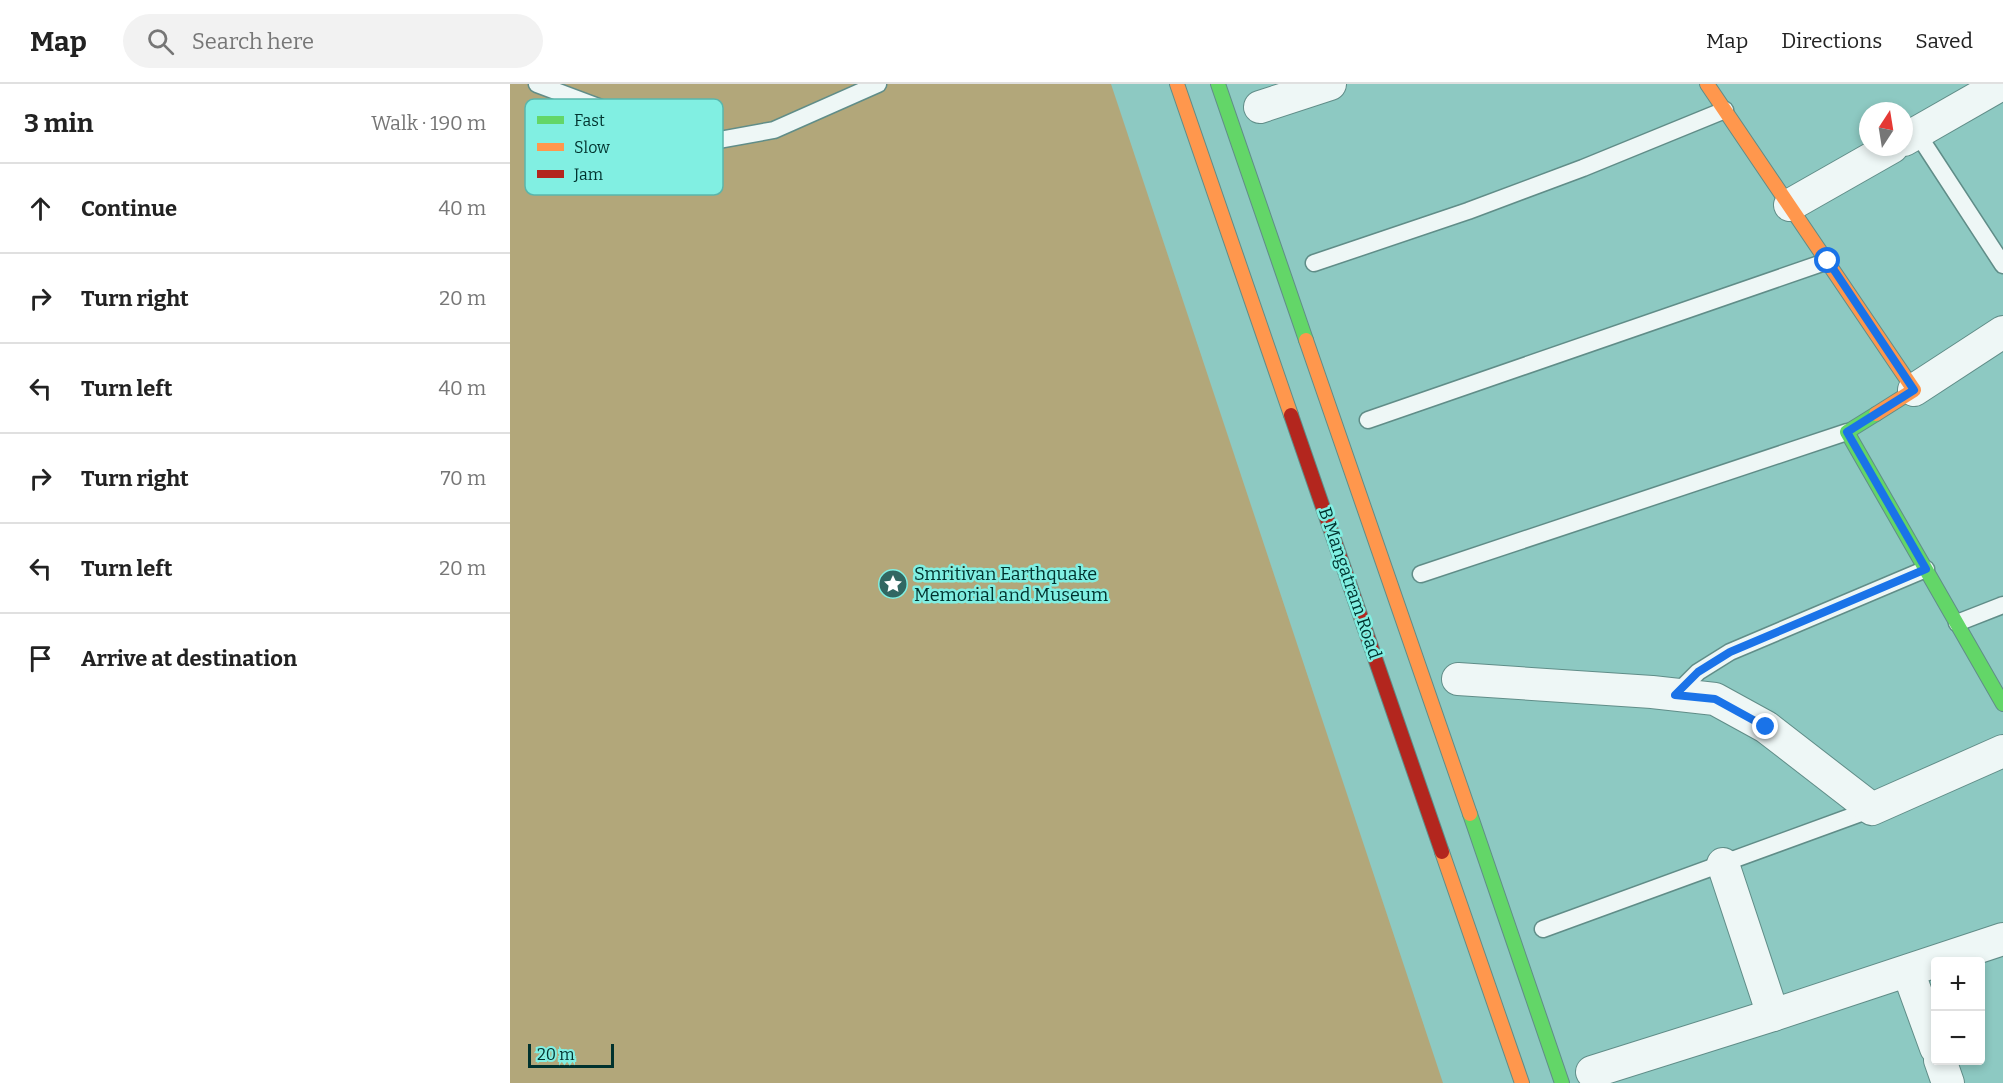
<!DOCTYPE html>
<html lang="en">
<head>
<meta charset="utf-8">
<style>
  :root { --surface:#fff; --page:#f2f2f2; --text:#222; --muted:#767676; --line:#e0e0e0 }
  body { margin:0; font-family:Bitter,serif; background:var(--page); color:var(--text) }
  .controls { position:absolute; right:18px; bottom:18px; display:grid; overflow:hidden; border-radius:6px; box-shadow:0 3px 9px #0003 }
  .controls button { width:54px; height:54px; display:grid; place-items:center; padding:0; border:0; border-bottom:2px solid var(--line); background:var(--surface); color:var(--text); font:30px sans-serif }
  .compass { position:absolute; left:1349px; top:18px; width:54px; height:54px; border-radius:50%; background:var(--surface); box-shadow:0 3px 9px #0003; rotate:12deg }
  .scale { position:absolute; left:18px; bottom:15px; width:86px; box-sizing:border-box; padding-left:6px; border:3px solid #00322e; border-top:0; font-size:16px; line-height:21px; white-space:nowrap; color:#00322e; -webkit-text-stroke:4px #81efe2; paint-order:stroke }
  .stop { position:absolute; width:18px; height:18px; margin:-14px; border:4px solid #1a73e8; border-radius:50%; background:#fff }
  .stop.end { background:#1a73e8; border-color:#fff; box-shadow:0 2px 6px #0008 }
  .list { margin:0; padding:0; list-style:none }
  h2 { display:flex; justify-content:space-between; align-items:center; height:78px; margin:0; padding:0 24px; font-size:26px }
  h2 small { font-size:20px; font-weight:400; color:var(--muted) }
  .list li { display:grid; grid-template-columns:39px 1fr auto; gap:18px; align-items:center; box-sizing:border-box; height:90px; padding:0 24px; border-top:2px solid var(--line) }
  .list b { display:block; font-size:22px; white-space:nowrap }
  .list em { font-size:20px; font-style:normal; color:var(--muted) }
  .icon { flex:none; width:33px; height:33px; fill:none; stroke:currentColor; stroke-width:2; stroke-linecap:round; stroke-linejoin:round }
  .map { position:relative; flex:none; width:1493px; height:999px; overflow:hidden }
  header { display:flex; align-items:center; gap:36px; box-sizing:border-box; height:84px; padding:0 30px; background:var(--surface); border-bottom:2px solid var(--line) }
  header strong { font-size:28px }
  nav { display:flex; gap:33px; margin-inline-start:auto; font-size:21px }
  .search { width:420px; height:54px; background:var(--page); display:flex; align-items:center; gap:15px; box-sizing:border-box; padding:0 21px; border-radius:33px; color:var(--muted); font-size:22px }
  main { display:flex }
  aside { flex:1; background:var(--surface) }
  .map>svg:first-child { display:block }
</style>
</head>
<body>
<header>
<strong>Map</strong>
<div class="search"><svg class="icon" aria-label="search" viewBox="0 0 24 24"><circle cx="10" cy="10" r="6"/><path d="M15 15l6 6"/></svg>Search here</div>
<nav><a>Map</a><a>Directions</a><a>Saved</a></nav>
</header>
<main>
<aside>
<h2>3 min<small>Walk · 190 m</small></h2>
<ul class="list">
<li><svg class="icon" aria-label="ahead" viewBox="0 0 24 24"><path d="M12 20V5M6 11l6-6 6 6"/></svg><div><b>Continue</b></div><em>40 m</em></li>
<li><svg class="icon" aria-label="right" viewBox="0 0 24 24"><path d="M7 20v-9h11M14 6l5 5-5 5"/></svg><div><b>Turn right</b></div><em>20 m</em></li>
<li><svg class="icon" aria-label="left" viewBox="0 0 24 24"><path d="M17 20v-9H6M10 6l-5 5 5 5"/></svg><div><b>Turn left</b></div><em>40 m</em></li>
<li><svg class="icon" aria-label="right" viewBox="0 0 24 24"><path d="M7 20v-9h11M14 6l5 5-5 5"/></svg><div><b>Turn right</b></div><em>70 m</em></li>
<li><svg class="icon" aria-label="left" viewBox="0 0 24 24"><path d="M17 20v-9H6M10 6l-5 5 5 5"/></svg><div><b>Turn left</b></div><em>20 m</em></li>
<li><svg class="icon" aria-label="arrive" viewBox="0 0 24 24"><path d="M6 21V4h12l-3 4 3 4H6"/></svg><div><b>Arrive at destination</b></div></li>
</ul>
</aside>
<div class="map">
<svg width="1493" height="999" viewBox="0 0 1493 999">
  <rect width="100%" height="100%" fill="#8dc9c2"/>
  <polygon fill="#b2a77a" points="0,0 601,0 933,999 0,999"/>
  <g fill="none" stroke-linecap="round" stroke-linejoin="round">
    <g stroke="#608d88" stroke-width="19">
      <g id="lane">
        <polyline points="27,0 187,60 264,46 368,0"/>
        <polyline points="1407,49 1493,181"/>
        <polyline points="804,179 958,127 1073,84 1215,26"/>
        <polyline points="858,336 1318,177"/>
        <polyline points="911,490 1337,348"/>
        <polyline points="1447,539 1493,521"/>
        <polyline points="1165,611 1188,588 1220,568 1416,485"/>
        <polyline points="1033,845 1362,725"/>
      </g>
    </g>
    <g stroke="#608d88" stroke-width="34">
      <g id="street">
        <polyline points="750,23 820,0"/>
        <polyline points="1394,56 1492,0"/>
        <polyline points="1280,121 1382,63"/>
        <polyline points="1404,306 1493,248"/>
        <polyline points="948,595 1142,608 1205,615 1256,643 1362,725 1493,667"/>
        <polyline points="1213,780 1263,931"/>
        <polyline points="1398,887 1426,964"/>
        <polyline points="1430,976 1438,999"/>
        <polyline points="1082,988 1263,931 1493,855"/>
      </g>
    </g>
    <g stroke="#608d88" stroke-width="16">
      <g id="fast">
        <polyline points="708,0 796,256"/>
        <polyline points="1366,330 1337,348 1493,620"/>
        <polyline points="960,730 1052,999"/>
      </g>
    </g>
    <g stroke="#608d88" stroke-width="16">
      <g id="slow">
        <polyline points="667,0 781,331"/>
        <polyline points="1197,0 1404,306 1366,330"/>
        <polyline points="796,256 960,730"/>
        <polyline points="932,768 1012,999"/>
      </g>
    </g>
    <g stroke="#608d88" stroke-width="16">
      <polyline id="jam" points="781,331 932,768"/>
    </g>
    <use href="#lane" stroke="#eef7f6" stroke-width="16"/>
    <use href="#street" stroke="#eef7f6" stroke-width="32"/>
    <use href="#fast" stroke="#63d668" stroke-width="14"/>
    <use href="#slow" stroke="#ff974d" stroke-width="14"/>
    <use href="#jam" stroke="#b3261e" stroke-width="14"/>
  </g>
  <g fill="none" stroke-linecap="round" stroke-linejoin="round">
    <polyline stroke="#1a73e8" stroke-width="8" points="1256,643 1205,615 1165,611 1188,588 1220,568 1416,485 1337,348 1404,306 1318,177"/>
  </g>
  <defs>
    <g id="sight-disc" transform="scale(1.5)"><circle r="9.5" fill="#316762" stroke="#81efe2"/><path d="M0-6L1.8-2.2L6-1.7L2.9 1.2L3.7 5.4L0 3.3L-3.7 5.4L-2.9 1.2L-6-1.7L-1.8-2.2Z" fill="#fff"/></g>
  </defs>
  <g fill-rule="evenodd">
    <use href="#sight-disc" x="383" y="500"/>
  </g>
  <g text-anchor="middle" stroke-width="5" stroke-linejoin="round" paint-order="stroke">
    <g font-size="18" fill="#00322e" stroke="#81efe2" text-anchor="start">
      <text x="404" y="496">Smritivan Earthquake<tspan x="404" dy="21">Memorial and Museum</tspan></text>
    </g>
    <g font-size="18" fill="#00322e" stroke="#81efe2">
      <text transform="translate(840 499) rotate(71)" y="6">B Mangatram Road</text>
    </g>
  </g>
  <rect x="15" y="15" width="198" height="96" rx="9" fill="#81efe2" stroke="#5ab6ac" stroke-width="1.5"/>
  <rect x="27" y="32" width="27" height="8" fill="#63d668"/>
  <rect x="27" y="59" width="27" height="8" fill="#ff974d"/>
  <rect x="27" y="86" width="27" height="8" fill="#b3261e"/>
  <g font-size="16" fill="#00322e">
    <text x="64" y="42">Fast</text>
    <text x="64" y="69">Slow</text>
    <text x="64" y="96">Jam</text>
  </g>
</svg>
<div class="controls">
<button>+</button>
<button>−</button>
</div>
<svg class="compass" viewBox="-18 -18 36 36"><path d="M0-13l5 13h-10z" fill="#e53935"/><path d="M0 13l5-13h-10z" fill="#767676"/></svg>
<div class="scale">20 m</div>
<div class="stop" style="left:1318px;top:177px"></div>
<div class="stop end" style="left:1256px;top:643px"></div>
</div>
</main>
</body>
</html>
